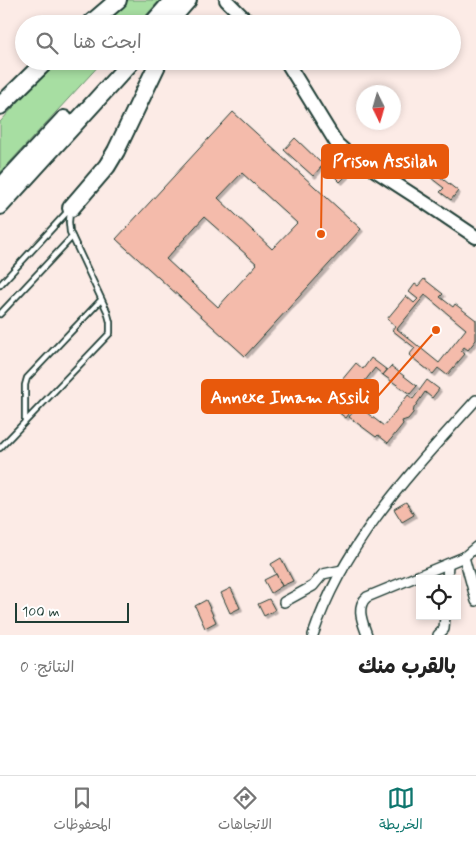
<!DOCTYPE html>
<html lang="ar">
<head>
<meta charset="utf-8">
<style>
  :root { --surface:#fff; --page:#f2f2f2; --text:#222; --muted:#767676; --line:#e0e0e0; --accent:#0f766e }
  body { margin:0; font-family:Mynerve,"Playpen Sans Arabic",sans-serif; background:var(--page); color:var(--text); direction:rtl }
  .controls { position:absolute; right:15px; bottom:15px; display:grid; overflow:hidden; border-radius:0px; box-shadow:0 2px 8px #0003 }
  .controls button { width:45px; height:45px; display:grid; place-items:center; padding:0; border:0; border-bottom:1px solid var(--line); background:var(--surface); color:var(--text); font:25px sans-serif }
  .compass { position:absolute; left:356px; top:85px; width:45px; height:45px; border-radius:50%; background:var(--surface); box-shadow:0 2px 8px #0003; rotate:175deg }
  .scale { position:absolute; left:15px; bottom:12px; width:114px; box-sizing:border-box; padding-left:5px; border:2px solid #1f3d34; border-top:0; font-size:14px; line-height:18px; white-space:nowrap; color:#1f3d34; -webkit-text-stroke:4px #fff; paint-order:stroke }
  .list { margin:0; padding:0; list-style:none }
  h2 { display:flex; justify-content:space-between; align-items:center; height:65px; margin:0; padding:0 20px; font-size:21px }
  h2 small { font-size:16px; font-weight:400; color:var(--muted) }
  .icon { flex:none; width:28px; height:28px; fill:none; stroke:currentColor; stroke-width:2; stroke-linecap:round; stroke-linejoin:round }
  .map { position:relative; flex:none; width:476px; height:635px; overflow:hidden; direction:ltr }
  .search { position:absolute; background:var(--surface); box-shadow:0 2px 8px #0003; left:15px; right:15px; top:15px; height:55px; display:flex; align-items:center; gap:12px; box-sizing:border-box; padding:0 18px; border-radius:28px; color:var(--muted); font-size:19px }
  .sheet { height:140px; background:var(--surface) }
  nav { display:flex; justify-content:space-around; align-items:center; box-sizing:border-box; height:70px; border-top:1px solid var(--line); background:var(--surface); font-size:14px; color:var(--muted) }
  nav a { display:grid; justify-items:center; gap:2px }
  nav .on { color:var(--accent) }
  .map>svg:first-child { display:block }
</style>
</head>
<body>
<div class="map">
<svg width="476" height="635" viewBox="0 0 476 635">
  <defs>
    <filter id="shadow"><feDropShadow dx="2.5" dy="2.5" stdDeviation="0" flood-color="#0004"/></filter>
  </defs>
  <rect width="100%" height="100%" fill="#fcebe6"/>
  <filter id="ink" filterUnits="userSpaceOnUse"><feTurbulence type="fractalNoise" baseFrequency=".02" numOctaves="2"/><feDisplacementMap in="SourceGraphic" scale="10" xChannelSelector="R" yChannelSelector="G"/><feConvolveMatrix kernelMatrix="1 2 1 2 8 2 1 2 1" color-interpolation-filters="sRGB"/></filter>
  <g filter="url(#ink)">
    <g fill="#a7dea2" stroke="#638e6b">
      <polygon points="127,0 160,0 138,24 98,24"/>
      <polygon points="56,61 103,61 0,173 0,122"/>
    </g>
    <g fill="#f4bbab" stroke="#1f3d34" fill-rule="evenodd" filter="url(#shadow)">
      <path d="M233,112L361,229L245,356L116,239ZM242,173L297,223L272,249L218,198ZM204,217L257,264L218,307L166,259Z"/>
      <polygon points="295,138 323,165 313,176 284,150"/>
      <polygon points="338,161 350,172 340,182 329,171"/>
      <polygon points="435,173 458,191 451,200 440,192 444,188 431,178"/>
      <path d="M424,279L443,294L440,297L453,307L455,304L476,320V340L468,350L464,347L461,351L465,354L447,375L438,368L433,374L409,355L415,348L392,330L395,326L387,319L406,296L414,303L418,299L409,292L415,284L418,286ZM425,295L466,329L439,363L397,329Z"/>
      <polygon points="371,358 387,370 383,375 375,368 343,409 349,414 346,418 338,412 339,411 336,409 339,406 335,404 337,401 340,403 343,399 341,397 348,387 341,381 356,363 363,369"/>
      <polygon points="391,366 417,386 410,394 383,375"/>
      <polygon points="427,380 439,389 432,398 425,392 414,408 413,413 408,419 402,421 403,424 388,443 378,435 376,437 349,417 358,406 384,426 408,395 413,399"/>
      <polygon points="406,502 414,515 402,522 394,509"/>
      <polygon points="281,558 293,581 282,586 271,564"/>
      <polygon points="276,574 282,586 271,593 264,580"/>
      <polygon points="231,588 240,608 230,613 221,593"/>
      <polygon points="269,599 275,610 264,616 258,604"/>
      <polygon points="206,600 216,622 205,628 195,606"/>
    </g>
    <g fill="none" stroke-linecap="round" stroke-linejoin="round">
      <g stroke="#1f3d34" stroke-width="8">
        <g id="lane">
          <polyline points="0,285 69,210"/>
          <polyline points="0,314 72,237"/>
          <polyline points="25,421 25,385 27,378 101,300"/>
          <polyline points="0,448 110,333 110,322 107,311 70,232 69,222 70,212"/>
        </g>
      </g>
      <g stroke="#1f3d34" stroke-width="12">
        <g id="street">
          <polyline points="464,557 476,601"/>
          <polyline points="447,579 448,564"/>
          <polyline points="284,602 313,586 323,574 342,570"/>
          <path d="M313,635C344,542 412,471 476,400"/>
          <path d="M367,635C363,623 355,607 367,597L464,557L476,547"/>
          <polyline points="438,635 444,629 445,616"/>
        </g>
      </g>
      <g stroke="#1f3d34" stroke-width="16">
        <g id="secondary">
          <polyline points="226,0 250,24"/>
          <polyline points="286,61 337,144 345,151 427,204 476,237"/>
        </g>
      </g>
      <g stroke="#1f3d34" stroke-width="20">
        <g id="highway">
          <polyline points="90,24 118,0"/>
          <polyline points="152,24 173,0"/>
          <polyline points="167,24 188,0"/>
          <polyline points="0,106 46,61"/>
          <polyline points="0,188 64,119"/>
          <polyline points="0,206 132,61"/>
          <polyline points="71,208 107,166 116,151 159,61"/>
        </g>
      </g>
      <use href="#lane" stroke="#fff" stroke-width="4.5"/>
      <use href="#street" stroke="#fff" stroke-width="9"/>
      <use href="#secondary" stroke="#fff" stroke-width="12"/>
      <use href="#highway" stroke="#fff" stroke-width="16"/>
    </g>
  </g>
  <path fill="none" stroke="#e8590c" stroke-width="2" d="M321 234L322 161M436 330L378 396"/>
  <g fill="#e8590c" stroke="#fff" stroke-width="2">
    <circle cx="321" cy="234" r="5"/>
    <circle cx="436" cy="330" r="5"/>
  </g>
  <g fill="#e8590c" stroke="#e8590c" stroke-width="2">
    <rect x="322" y="145" width="126" height="33" rx="5"/>
    <rect x="202" y="380" width="176" height="33" rx="5"/>
  </g>
  <g font-size="18" text-anchor="middle" font-weight="bold" fill="#fff">
    <text x="385" y="167">Prison Assilah</text>
    <text x="290" y="403">Annexe Imam Assili</text>
  </g>
</svg>
<div class="controls">
<button><svg class="icon" aria-label="locate" viewBox="0 0 24 24"><circle cx="12" cy="12" r="6"/><path d="M12 2v4M12 18v4M2 12h4M18 12h4"/></svg></button>
</div>
<svg class="compass" viewBox="-18 -18 36 36"><path d="M0-13l5 13h-10z" fill="#e53935"/><path d="M0 13l5-13h-10z" fill="#767676"/></svg>
<div class="scale">100 m</div>
<div class="search"><svg class="icon" aria-label="search" viewBox="0 0 24 24"><circle cx="10" cy="10" r="6"/><path d="M15 15l6 6"/></svg>ابحث هنا</div>
</div>
<section class="sheet">
<h2>بالقرب منك<small>النتائج: 0</small></h2>
<ul class="list">
</ul>
</section>
<nav>
<a class="on"><svg class="icon" aria-label="map" viewBox="0 0 24 24"><path d="M3 6l6-2 6 2 6-2v14l-6 2-6-2-6 2zM9 4v14M15 6v14"/></svg>الخريطة</a>
<a><svg class="icon" aria-label="directions" viewBox="0 0 24 24"><path d="M12 3l9 9-9 9-9-9zM9 14v-3h6M13 9l2 2-2 2"/></svg>الاتجاهات</a>
<a><svg class="icon" aria-label="saved" viewBox="0 0 24 24"><path d="M7 4h10v16l-5-4-5 4z"/></svg>المحفوظات</a>
</nav>
</body>
</html>
